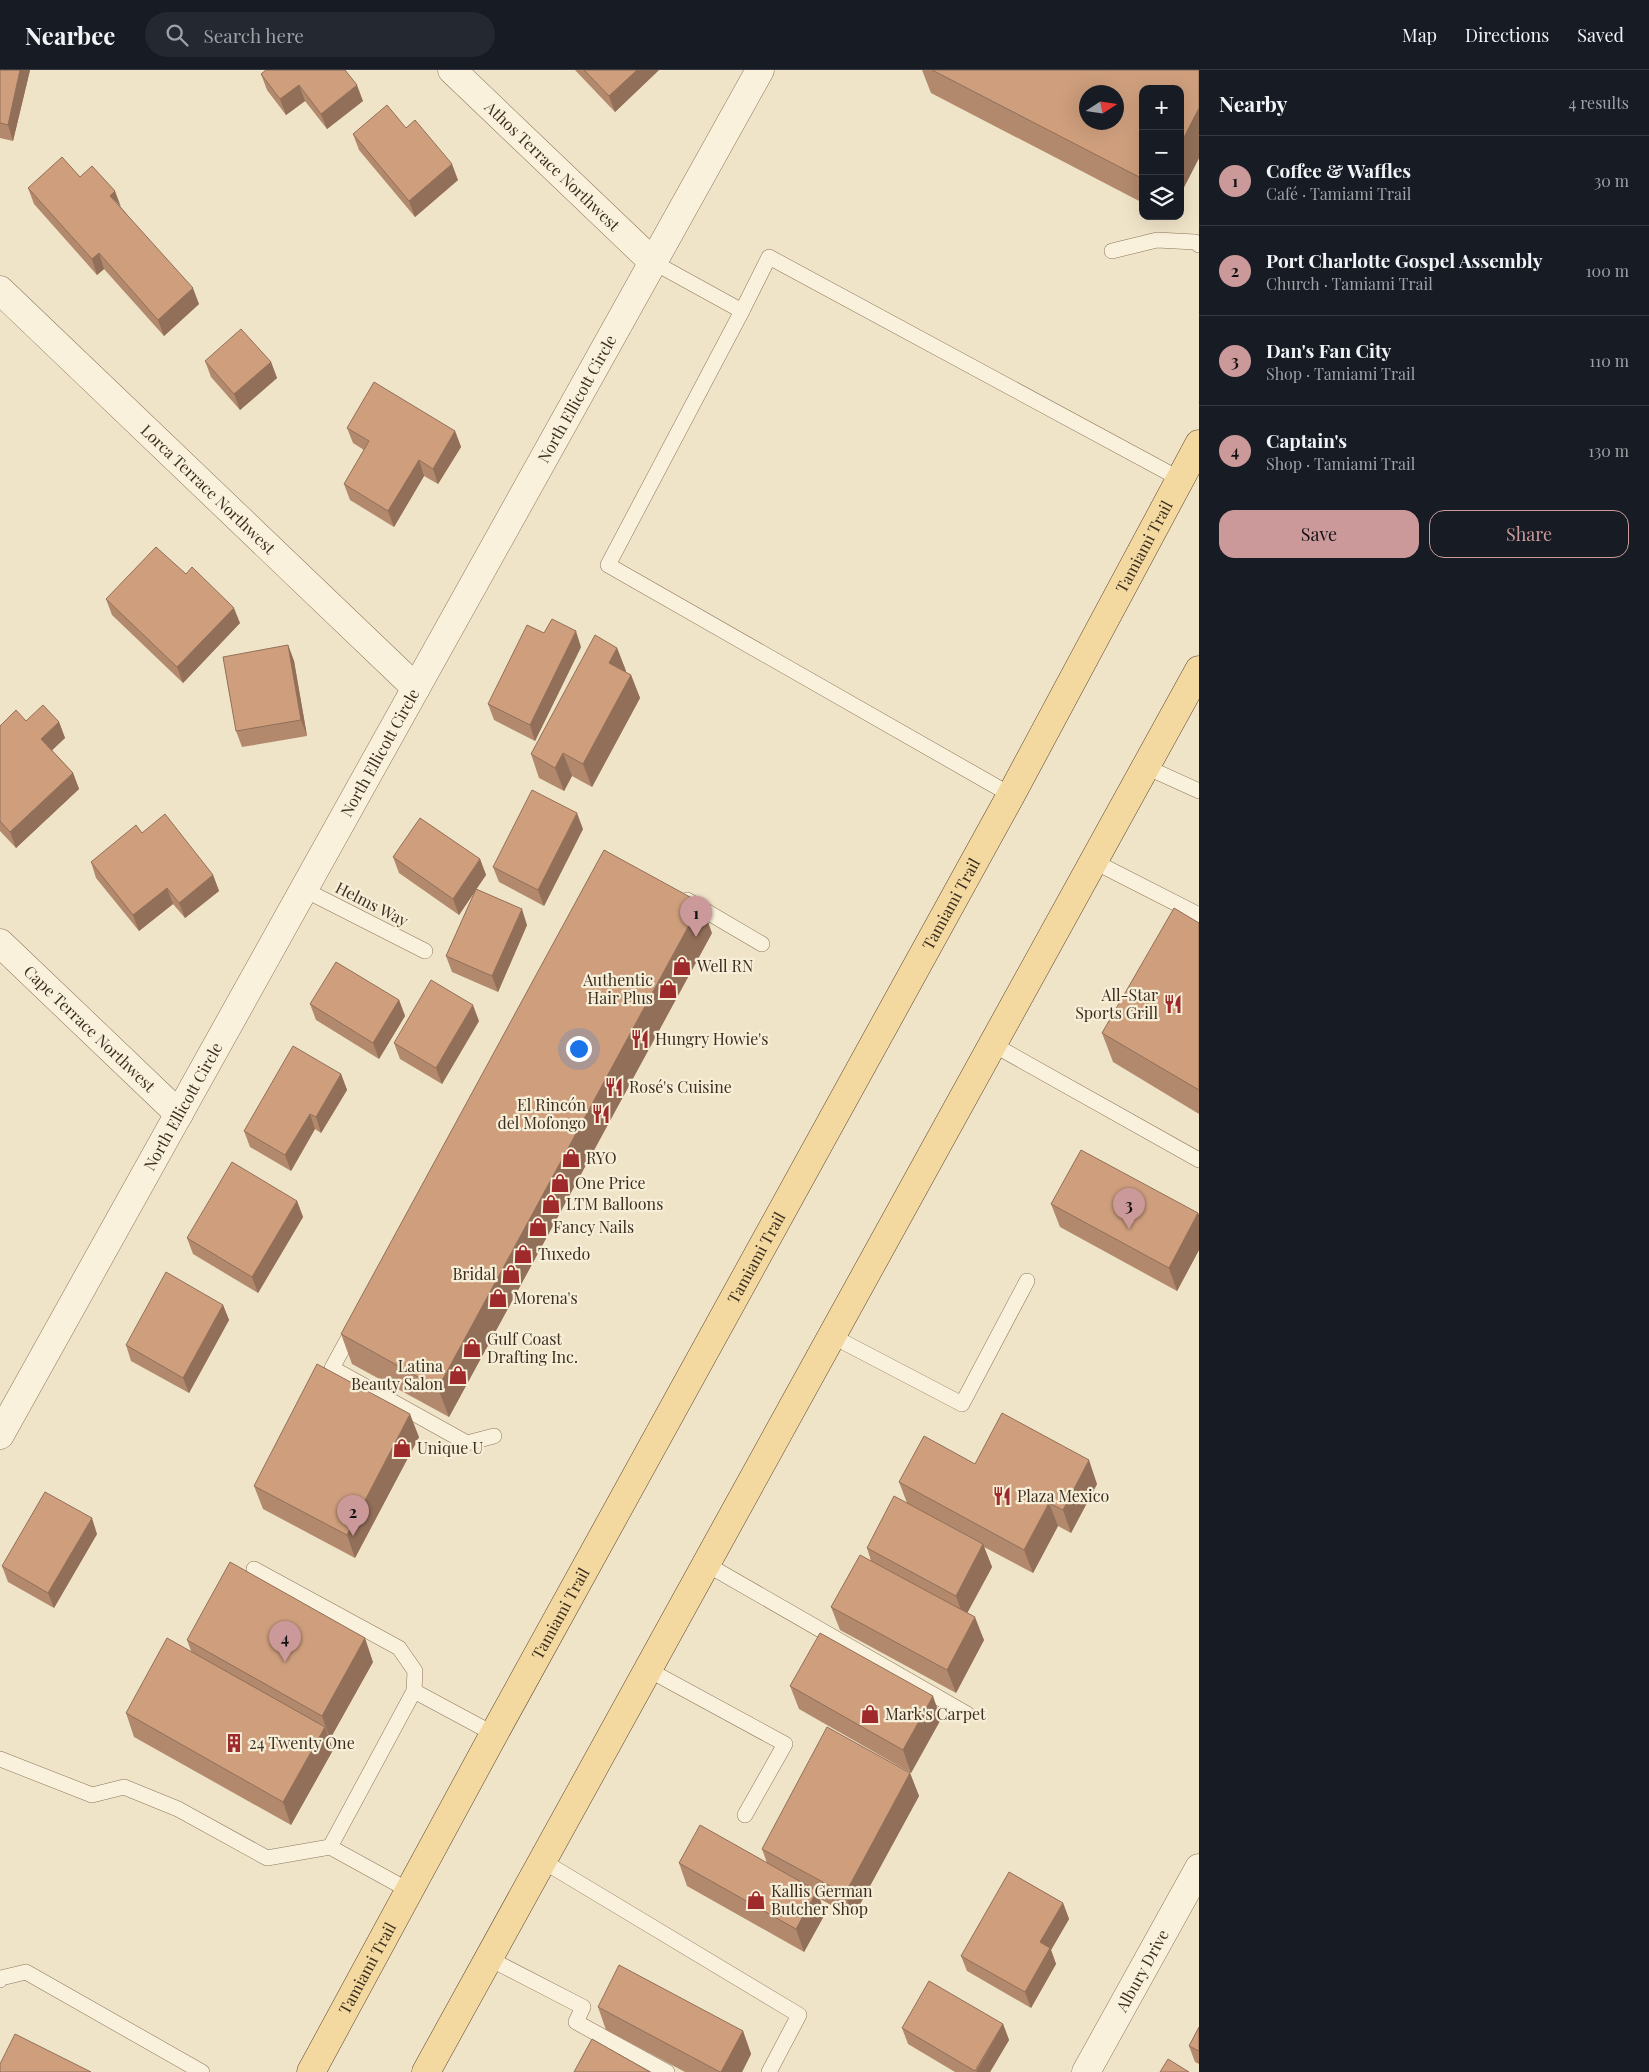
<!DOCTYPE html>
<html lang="en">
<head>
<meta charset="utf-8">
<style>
  :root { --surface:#171b24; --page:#242831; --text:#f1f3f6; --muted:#9ea1a6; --line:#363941; --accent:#cc999b }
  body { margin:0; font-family:"Playfair Display",serif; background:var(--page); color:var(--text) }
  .controls { position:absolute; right:15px; top:15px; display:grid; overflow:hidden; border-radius:10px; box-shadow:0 5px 20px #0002 }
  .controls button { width:45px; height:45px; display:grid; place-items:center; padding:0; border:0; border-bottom:1px solid var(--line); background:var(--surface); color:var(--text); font:25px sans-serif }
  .compass { position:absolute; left:1079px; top:15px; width:45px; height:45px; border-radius:50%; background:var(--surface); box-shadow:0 5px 20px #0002; rotate:78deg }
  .you { position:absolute; left:578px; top:978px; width:18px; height:18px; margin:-12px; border:4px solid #fff; border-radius:50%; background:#1a73e8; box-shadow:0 0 0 8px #1a73e833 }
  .badge { display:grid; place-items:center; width:32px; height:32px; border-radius:50%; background:var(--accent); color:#111; font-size:16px; font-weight:700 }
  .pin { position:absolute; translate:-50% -41px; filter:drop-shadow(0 1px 2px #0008) }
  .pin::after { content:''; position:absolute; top:26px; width:18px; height:15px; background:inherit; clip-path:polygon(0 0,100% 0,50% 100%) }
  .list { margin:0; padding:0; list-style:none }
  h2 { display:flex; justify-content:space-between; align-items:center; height:65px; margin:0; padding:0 20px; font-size:21px }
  h2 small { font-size:16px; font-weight:400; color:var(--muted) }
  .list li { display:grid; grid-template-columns:32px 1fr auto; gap:15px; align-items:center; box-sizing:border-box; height:90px; padding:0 20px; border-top:1px solid var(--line) }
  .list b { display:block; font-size:19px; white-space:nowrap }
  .list p { margin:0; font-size:16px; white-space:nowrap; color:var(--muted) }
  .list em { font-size:16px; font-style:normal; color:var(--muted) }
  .actions { display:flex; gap:10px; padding:15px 20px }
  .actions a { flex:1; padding:11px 0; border:1px solid var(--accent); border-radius:15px; text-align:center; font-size:18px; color:var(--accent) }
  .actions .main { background:var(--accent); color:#111 }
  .icon { flex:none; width:28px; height:28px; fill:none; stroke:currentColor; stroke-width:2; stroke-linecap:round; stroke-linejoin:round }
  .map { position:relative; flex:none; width:1199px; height:2002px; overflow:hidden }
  header { display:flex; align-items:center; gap:30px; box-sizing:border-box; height:70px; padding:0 25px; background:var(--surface); border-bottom:1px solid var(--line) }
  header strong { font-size:24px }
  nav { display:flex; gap:28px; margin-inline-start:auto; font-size:18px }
  .search { width:350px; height:45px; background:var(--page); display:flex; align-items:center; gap:12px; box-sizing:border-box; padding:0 18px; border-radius:28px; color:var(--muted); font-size:19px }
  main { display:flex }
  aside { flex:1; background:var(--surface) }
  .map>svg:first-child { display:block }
</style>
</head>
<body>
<header>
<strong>Nearbee</strong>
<div class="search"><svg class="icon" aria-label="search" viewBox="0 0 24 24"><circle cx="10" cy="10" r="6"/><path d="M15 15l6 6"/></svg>Search here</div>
<nav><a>Map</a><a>Directions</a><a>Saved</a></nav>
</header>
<main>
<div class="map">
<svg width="1199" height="2002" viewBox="0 0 1199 2002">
  <rect width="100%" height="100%" fill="#f0e4c8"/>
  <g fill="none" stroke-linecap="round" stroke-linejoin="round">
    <g stroke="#8d765c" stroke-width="16">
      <g id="service">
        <polyline points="1112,181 1157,170 1195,172 1199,175"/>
        <polyline points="653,192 742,241 769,187 1180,409"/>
        <polyline points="742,241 608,495 1011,725"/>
        <polyline points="1146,697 1199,721"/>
        <polyline points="1095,792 1199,845"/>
        <polyline points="303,819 425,881"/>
        <polyline points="687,830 762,874"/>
        <polyline points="994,975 1199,1090"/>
        <polyline points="355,1256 332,1298 467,1373 494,1366"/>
        <polyline points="832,1266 962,1334 1027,1211"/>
        <polyline points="706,1494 967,1644"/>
        <polyline points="254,1499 399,1578 415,1601 414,1621"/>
        <polyline points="647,1599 785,1674 745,1745"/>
        <polyline points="0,1689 92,1725 124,1717 178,1739 267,1788 330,1777 410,1821"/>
        <polyline points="330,1777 414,1621 494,1664"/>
        <polyline points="541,1790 799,1945 769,2002"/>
        <polyline points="488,1888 583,1937 576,1952 667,2002"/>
        <polyline points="0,1910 1,1908 26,1902 202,2002"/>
      </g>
    </g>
    <g stroke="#8d765c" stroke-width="29">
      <g id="minor">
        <path id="s1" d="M452,0L653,192"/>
        <path id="s2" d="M0,220L416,618"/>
        <path id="s3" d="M0,873L179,1044"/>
        <path id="s4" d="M0,1365L760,0"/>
        <path id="s5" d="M1086,2002L1199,1798"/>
      </g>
    </g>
    <g stroke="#5b4430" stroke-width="29">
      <g id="primary">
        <path id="s6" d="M311,2002L494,1664L1011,725L1199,374"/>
        <path d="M426,2002C681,1533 945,1069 1199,600"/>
      </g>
    </g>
    <use href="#service" stroke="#faf1dc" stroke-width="15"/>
    <use href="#minor" stroke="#faf1dc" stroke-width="28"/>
    <use href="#primary" stroke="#f3d9a0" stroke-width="28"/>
  </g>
  <g fill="#b2896c">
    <polygon points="0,0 30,0 13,71 0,68"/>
    <polygon points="575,0 659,0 615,42"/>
    <polygon points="922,0 1199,0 1199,88 1180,125 1180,19 1143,19 1143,133 931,23"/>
    <polygon points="261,4 363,31 327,59 305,31 286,45 267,20"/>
    <polygon points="406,58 458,110 415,147 359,80 353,64"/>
    <polygon points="80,107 121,137 199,234 164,266 104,199 97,205 34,134 28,118"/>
    <polygon points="205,291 271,292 277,308 240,340 211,307"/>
    <polygon points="347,358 455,361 461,377 438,414 424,406 394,457 350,430 344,414 364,380 353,373"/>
    <polygon points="186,504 240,553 183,613 112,545 106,529"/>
    <polygon points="288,575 294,591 307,666 242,677 236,661"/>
    <polygon points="581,577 535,671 494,650 488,634"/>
    <polygon points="617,578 626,601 625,602 631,605 640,628 592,717 572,706 564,721 539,708 531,684"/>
    <polygon points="26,651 59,652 65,668 52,680 73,703 79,719 16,778 0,761 0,656"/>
    <polygon points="583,759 544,836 499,812 493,797"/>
    <polygon points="142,763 213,805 219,821 185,848 173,834 139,861 96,808 91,792"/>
    <polygon points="393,787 480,789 486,805 476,819 527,855 498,922 452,902 446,886 476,820 459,845 399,803"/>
    <polygon points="1199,853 1199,1044 1113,992 1102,963"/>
    <polygon points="712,863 449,1347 352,1294 341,1264"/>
    <polygon points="399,930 405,946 379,989 316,950 310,934"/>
    <polygon points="479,951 442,1014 400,989 394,973"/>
    <polygon points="341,1004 347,1020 321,1063 315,1059 291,1101 250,1077 244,1061"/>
    <polygon points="297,1131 303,1147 258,1223 193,1184 187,1168"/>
    <polygon points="1051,1134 1198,1143 1199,1145 1199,1180 1177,1221 1060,1157"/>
    <polygon points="223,1235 229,1250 189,1323 131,1291 126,1275"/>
    <polygon points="419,1367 355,1488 263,1439 254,1416"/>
    <polygon points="975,1394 1097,1414 1071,1463 1058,1456 1033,1503 984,1477 992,1497 967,1543 984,1570 956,1623 840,1560 831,1537 871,1491 867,1478 907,1433 899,1412"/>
    <polygon points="97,1464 54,1538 8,1512 2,1496"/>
    <polygon points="187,1570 373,1592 330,1669 329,1669 333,1680 291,1755 134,1667 126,1643 191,1581"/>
    <polygon points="790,1616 941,1649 911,1703 799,1639"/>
    <polygon points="910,1703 919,1726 853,1847 820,1829 825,1844 804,1882 687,1816 679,1793 767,1793 762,1779"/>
    <polygon points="1063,1833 1069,1849 1051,1880 1056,1894 1031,1938 967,1901 961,1886"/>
    <polygon points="598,1937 743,1961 751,1984 742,2002 685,2002 606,1960"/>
    <polygon points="1003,1954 1009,1970 990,2002 955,2002 908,1974 902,1958"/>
    <polygon points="1199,1957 1199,1994 1195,1992 1189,1976"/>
  </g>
  <g fill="#916f58">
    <polygon points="20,0 30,0 13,71 8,55"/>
    <polygon points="637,0 659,0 615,42 609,26"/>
    <polygon points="299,15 305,31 286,45 280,29"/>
    <polygon points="357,15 363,31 327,59 321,44"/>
    <polygon points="1199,38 1199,88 1180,125 1180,75"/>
    <polygon points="452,94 458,110 415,147 409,131"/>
    <polygon points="115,121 121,137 110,126"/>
    <polygon points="99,183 104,199 97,205 92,189"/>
    <polygon points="193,218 199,234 164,266 158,250"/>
    <polygon points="271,292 277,308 240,340 234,324"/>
    <polygon points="455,361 461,377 438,414 433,399"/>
    <polygon points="419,390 424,406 394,457 388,441"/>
    <polygon points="234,538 240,553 183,613 177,597"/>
    <polygon points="576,561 581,577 535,671 530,655"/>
    <polygon points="288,575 294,591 307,666 301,650"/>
    <polygon points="617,578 626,601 617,616 609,593"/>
    <polygon points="631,605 640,628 592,717 583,694"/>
    <polygon points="59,652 65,668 47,685 41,669"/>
    <polygon points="563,683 572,706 564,721 555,698"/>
    <polygon points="73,703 79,719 16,778 10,762"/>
    <polygon points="577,743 583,759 544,836 538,820"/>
    <polygon points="480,789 486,805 459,845 453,829"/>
    <polygon points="213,805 219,821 185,848 179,833"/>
    <polygon points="167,818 173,834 139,861 133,845"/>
    <polygon points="701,833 712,863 449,1347 438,1318"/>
    <polygon points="522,839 527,855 498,922 492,906"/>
    <polygon points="399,930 405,946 379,989 373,973"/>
    <polygon points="473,935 479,951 442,1014 436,998"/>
    <polygon points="341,1004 347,1020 321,1063 316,1047"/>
    <polygon points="310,1044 315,1059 291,1101 285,1085"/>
    <polygon points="297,1131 303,1147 258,1223 252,1207"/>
    <polygon points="1198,1143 1199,1145 1199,1180 1177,1221 1169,1198"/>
    <polygon points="223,1235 229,1250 189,1323 183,1308"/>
    <polygon points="410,1344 419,1367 355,1488 347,1465"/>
    <polygon points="1089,1390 1097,1414 1071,1463 1063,1440"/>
    <polygon points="1049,1433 1058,1456 1033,1503 1024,1480"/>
    <polygon points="92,1448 97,1464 54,1538 48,1523"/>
    <polygon points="983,1474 992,1497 964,1549 956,1526"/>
    <polygon points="975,1547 984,1570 956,1623 947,1600"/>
    <polygon points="365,1568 373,1592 330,1669 322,1646"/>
    <polygon points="933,1626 941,1649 911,1703 903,1680"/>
    <polygon points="325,1657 333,1680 291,1755 283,1732"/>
    <polygon points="910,1703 919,1726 853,1847 845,1824"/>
    <polygon points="817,1821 825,1844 804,1882 796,1859"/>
    <polygon points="1063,1833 1069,1849 1051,1880 1056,1894 1031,1938 1025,1922 1040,1872"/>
    <polygon points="1003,1954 1009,1970 990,2002 976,2002"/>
    <polygon points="743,1961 751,1984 742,2002 721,2002"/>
  </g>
  <g fill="#cf9f7d" stroke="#916f58" fill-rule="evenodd">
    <polygon points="0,0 20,0 8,55 0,53"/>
    <polygon points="266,0 345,0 357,15 321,44 299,15 280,29 261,4"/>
    <polygon points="584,0 637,0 609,26"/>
    <path d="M932,0H1199V38L1180,75V19H1143V109ZM1086,22H1116V52H1086Z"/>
    <polygon points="387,35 406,58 415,50 452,94 409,131 353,64"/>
    <polygon points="62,87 80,107 92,96 115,121 110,126 193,218 158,250 99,183 92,189 28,118"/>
    <polygon points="241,259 271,292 234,324 205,291"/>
    <polygon points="374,312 455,361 433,399 419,390 388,441 344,414 369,371 347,358"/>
    <polygon points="156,477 186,504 192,497 234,538 177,597 106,529"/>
    <polygon points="552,549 576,561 530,655 488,634 527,555 544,563"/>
    <polygon points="595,565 617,578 609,593 631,605 583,694 563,683 555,698 531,684"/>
    <polygon points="288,575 301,650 236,661 223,587"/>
    <polygon points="43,635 59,652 41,669 73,703 10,762 0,751 0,656 16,640 26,651"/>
    <polygon points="532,720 577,743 538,820 493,797"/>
    <polygon points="165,744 213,805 179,833 167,818 133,845 91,792 136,755 142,763"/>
    <polygon points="420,748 480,789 453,829 393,787"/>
    <polygon points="604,780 701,833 438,1318 341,1264"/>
    <polygon points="476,819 522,839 492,906 446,886"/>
    <polygon points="1174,838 1199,853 1199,1020 1102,963"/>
    <polygon points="336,892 399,930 373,973 310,934"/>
    <polygon points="431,910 473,935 436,998 394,973"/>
    <polygon points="293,976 341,1004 316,1047 310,1044 285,1085 244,1061"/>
    <polygon points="1081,1080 1198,1143 1169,1198 1051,1134"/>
    <polygon points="232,1092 297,1131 252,1207 187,1168"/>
    <polygon points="166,1202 223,1235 183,1308 126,1275"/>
    <polygon points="317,1294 410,1344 347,1465 254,1416"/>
    <polygon points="1002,1343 1089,1390 1063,1440 1049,1433 1024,1480 899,1412 924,1366 975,1394"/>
    <polygon points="45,1422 92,1448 48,1523 2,1496"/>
    <polygon points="894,1426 983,1474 956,1526 867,1478"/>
    <polygon points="860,1485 975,1547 947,1600 831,1537"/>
    <polygon points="230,1492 365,1568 322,1646 187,1570"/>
    <polygon points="820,1563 933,1626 903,1680 790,1616"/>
    <polygon points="167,1568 325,1657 283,1732 126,1643"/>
    <polygon points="827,1657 910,1703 845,1824 762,1779"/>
    <polygon points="700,1755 817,1821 796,1859 679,1793"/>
    <polygon points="1009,1802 1063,1833 1040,1872 1050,1878 1025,1922 961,1886"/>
    <polygon points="619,1895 743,1961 721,2002 720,2002 598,1937"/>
    <polygon points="929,1911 1003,1954 975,2001 902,1958"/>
    <polygon points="1199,1957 1199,1981 1189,1976"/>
    <polygon points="15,1964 91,2002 0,2002 0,1994"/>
    <polygon points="592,1969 650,2002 574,2002"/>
    <polygon points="1168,1989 1189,2002 1160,2002"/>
  </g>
  <defs>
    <g id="shop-bare" transform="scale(1.5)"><path d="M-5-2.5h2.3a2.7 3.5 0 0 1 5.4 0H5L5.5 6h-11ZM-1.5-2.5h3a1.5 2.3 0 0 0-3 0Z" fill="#9e2a2b" stroke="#f7eed8" stroke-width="2.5" paint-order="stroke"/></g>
    <g id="restaurant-bare" transform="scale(1.5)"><path d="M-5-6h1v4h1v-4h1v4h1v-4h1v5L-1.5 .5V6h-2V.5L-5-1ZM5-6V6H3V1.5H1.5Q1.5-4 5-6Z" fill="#9e2a2b" stroke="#f7eed8" stroke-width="2.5" paint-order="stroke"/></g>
    <g id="building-bare" transform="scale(1.5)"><path d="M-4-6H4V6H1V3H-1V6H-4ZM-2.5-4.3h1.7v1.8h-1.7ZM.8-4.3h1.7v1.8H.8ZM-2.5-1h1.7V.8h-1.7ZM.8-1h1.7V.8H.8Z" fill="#9e2a2b" stroke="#f7eed8" stroke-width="2.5" paint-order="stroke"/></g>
  </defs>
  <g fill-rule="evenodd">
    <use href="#shop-bare" x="682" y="896"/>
    <use href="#shop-bare" x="668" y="919"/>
    <use href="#restaurant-bare" x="1173" y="934"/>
    <use href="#restaurant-bare" x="640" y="969"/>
    <use href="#restaurant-bare" x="614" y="1017"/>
    <use href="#restaurant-bare" x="601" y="1044"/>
    <use href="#shop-bare" x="571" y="1088"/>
    <use href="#shop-bare" x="560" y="1113"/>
    <use href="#shop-bare" x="551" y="1134"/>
    <use href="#shop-bare" x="538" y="1157"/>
    <use href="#shop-bare" x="523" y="1184"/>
    <use href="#shop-bare" x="511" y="1204"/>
    <use href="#shop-bare" x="498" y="1228"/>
    <use href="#shop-bare" x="472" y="1278"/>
    <use href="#shop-bare" x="458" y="1305"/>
    <use href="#shop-bare" x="402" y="1378"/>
    <use href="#restaurant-bare" x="1002" y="1426"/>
    <use href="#shop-bare" x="870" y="1644"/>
    <use href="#building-bare" x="234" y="1673"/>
    <use href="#shop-bare" x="756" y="1830"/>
  </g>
  <g text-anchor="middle" stroke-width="4.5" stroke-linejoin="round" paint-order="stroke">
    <g font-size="16" fill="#3d2e20" stroke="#f7eed8">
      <text dy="6" stroke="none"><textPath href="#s1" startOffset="139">Athos Terrace Northwest</textPath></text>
      <text dy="6" stroke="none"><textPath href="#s4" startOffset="1186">North Ellicott Circle</textPath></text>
      <text dy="6" stroke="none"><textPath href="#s2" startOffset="288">Lorca Terrace Northwest</textPath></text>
      <text dy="6" stroke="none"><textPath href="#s6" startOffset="1738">Tamiami Trail</textPath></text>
      <text dy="6" stroke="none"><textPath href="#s4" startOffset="781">North Ellicott Circle</textPath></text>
      <text transform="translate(372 834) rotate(27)" y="6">Helms Way</text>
      <text dy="6" stroke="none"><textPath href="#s6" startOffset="1332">Tamiami Trail</textPath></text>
      <text dy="6" stroke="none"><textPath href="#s3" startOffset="124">Cape Terrace Northwest</textPath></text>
      <text dy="6" stroke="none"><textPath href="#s4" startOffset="376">North Ellicott Circle</textPath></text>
      <text dy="6" stroke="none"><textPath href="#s6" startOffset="928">Tamiami Trail</textPath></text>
      <text dy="6" stroke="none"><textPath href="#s6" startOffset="522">Tamiami Trail</textPath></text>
      <text dy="6" stroke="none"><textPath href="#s6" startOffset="118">Tamiami Trail</textPath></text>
      <text dy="6" stroke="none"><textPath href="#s5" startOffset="116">Albury Drive</textPath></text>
    </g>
    <g font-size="16" fill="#3d2e20" stroke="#f7eed8" text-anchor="start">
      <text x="697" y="902">Well RN</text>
      <text x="653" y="916" text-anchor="end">Authentic<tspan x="653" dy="18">Hair Plus</tspan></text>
      <text x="1158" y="931" text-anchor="end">All-Star<tspan x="1158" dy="18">Sports Grill</tspan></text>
      <text x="655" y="975">Hungry Howie's</text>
      <text x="629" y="1023">Rosé's Cuisine</text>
      <text x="586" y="1041" text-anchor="end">El Rincón<tspan x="586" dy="18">del Mofongo</tspan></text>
      <text x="586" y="1094">RYO</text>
      <text x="575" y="1119">One Price</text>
      <text x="566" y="1140">LTM Balloons</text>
      <text x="553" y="1163">Fancy Nails</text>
      <text x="538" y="1190">Tuxedo</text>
      <text x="496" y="1210" text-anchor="end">Bridal</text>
      <text x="513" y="1234">Morena's</text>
      <text x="487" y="1275">Gulf Coast<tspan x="487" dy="18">Drafting Inc.</tspan></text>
      <text x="443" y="1302" text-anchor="end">Latina<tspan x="443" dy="18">Beauty Salon</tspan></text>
      <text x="417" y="1384">Unique U</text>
      <text x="1017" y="1432">Plaza Mexico</text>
      <text x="885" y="1650">Mark's Carpet</text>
      <text x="249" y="1679">24 Twenty One</text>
      <text x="771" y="1827">Kallis German<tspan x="771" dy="18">Butcher Shop</tspan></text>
    </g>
  </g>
</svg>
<div class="controls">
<button>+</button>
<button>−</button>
<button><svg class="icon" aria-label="layers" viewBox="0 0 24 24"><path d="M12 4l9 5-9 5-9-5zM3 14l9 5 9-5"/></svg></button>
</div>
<svg class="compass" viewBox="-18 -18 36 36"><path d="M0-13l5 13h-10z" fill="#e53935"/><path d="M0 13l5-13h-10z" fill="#9ea1a6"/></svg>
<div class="you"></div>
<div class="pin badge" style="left:696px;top:867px">1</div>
<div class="pin badge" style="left:353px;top:1466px">2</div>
<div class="pin badge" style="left:1129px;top:1159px">3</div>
<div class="pin badge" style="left:285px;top:1592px">4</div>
</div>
<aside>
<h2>Nearby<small>4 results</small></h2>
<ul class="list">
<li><span class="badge">1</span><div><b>Coffee &amp; Waffles</b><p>Café · Tamiami Trail</p></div><em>30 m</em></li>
<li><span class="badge">2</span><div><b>Port Charlotte Gospel Assembly</b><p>Church · Tamiami Trail</p></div><em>100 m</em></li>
<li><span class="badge">3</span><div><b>Dan's Fan City</b><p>Shop · Tamiami Trail</p></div><em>110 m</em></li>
<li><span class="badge">4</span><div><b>Captain's</b><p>Shop · Tamiami Trail</p></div><em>130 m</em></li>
</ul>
<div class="actions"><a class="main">Save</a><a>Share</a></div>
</aside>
</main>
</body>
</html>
